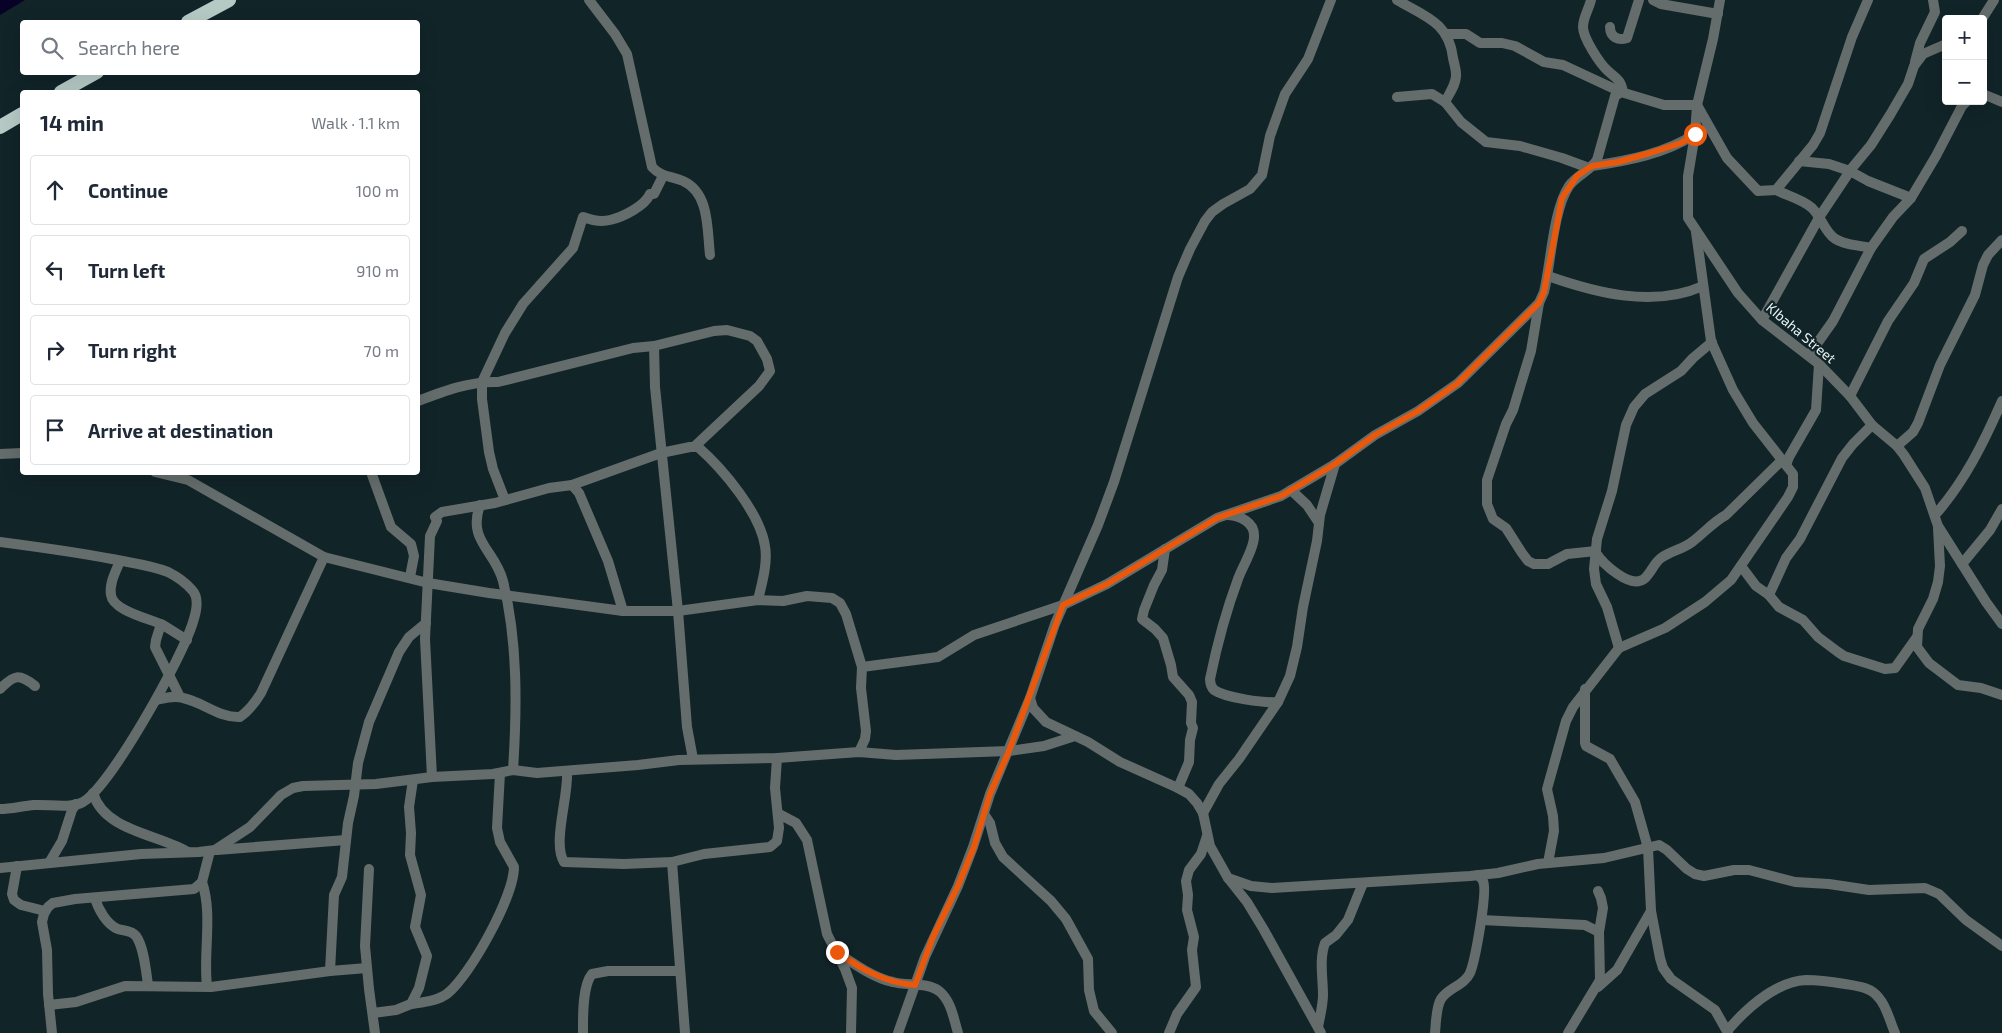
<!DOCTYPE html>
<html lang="en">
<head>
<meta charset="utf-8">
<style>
  :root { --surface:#fff; --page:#f6f6f7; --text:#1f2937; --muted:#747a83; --line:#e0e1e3 }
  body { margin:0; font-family:"Exo 2",sans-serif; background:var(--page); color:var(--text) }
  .controls { position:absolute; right:15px; top:15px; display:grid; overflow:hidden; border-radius:5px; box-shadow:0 5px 20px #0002 }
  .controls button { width:45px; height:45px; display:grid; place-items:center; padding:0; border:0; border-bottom:1px solid var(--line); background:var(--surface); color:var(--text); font:25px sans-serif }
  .stop { position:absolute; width:15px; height:15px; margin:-11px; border:4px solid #ea580c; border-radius:50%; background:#fff }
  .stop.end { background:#ea580c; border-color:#fff; box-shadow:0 1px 5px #0008 }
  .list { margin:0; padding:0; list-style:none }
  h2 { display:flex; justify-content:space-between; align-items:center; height:65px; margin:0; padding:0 20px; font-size:21px }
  h2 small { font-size:16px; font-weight:400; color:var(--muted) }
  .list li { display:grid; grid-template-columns:32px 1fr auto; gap:15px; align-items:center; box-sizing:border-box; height:70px; margin:0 10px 10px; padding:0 10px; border:1px solid var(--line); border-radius:5px }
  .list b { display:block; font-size:19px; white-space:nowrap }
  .list em { font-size:16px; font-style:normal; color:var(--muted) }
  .icon { flex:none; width:28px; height:28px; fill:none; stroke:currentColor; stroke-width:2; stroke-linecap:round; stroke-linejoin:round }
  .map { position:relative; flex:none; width:2002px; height:1033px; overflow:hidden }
  .search { position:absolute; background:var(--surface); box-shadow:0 5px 20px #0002; left:20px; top:20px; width:400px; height:55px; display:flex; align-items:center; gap:12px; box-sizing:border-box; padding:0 18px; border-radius:5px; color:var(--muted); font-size:19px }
  .panel { position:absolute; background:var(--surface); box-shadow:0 5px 20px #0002; left:20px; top:90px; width:400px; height:385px; border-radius:5px }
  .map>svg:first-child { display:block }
</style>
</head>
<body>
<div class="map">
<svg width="2002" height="1033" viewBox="0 0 2002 1033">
  <rect width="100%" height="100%" fill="#112428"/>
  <polygon fill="#080229" points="0,0 25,0 0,15"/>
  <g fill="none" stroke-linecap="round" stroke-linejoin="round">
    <g stroke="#646d6b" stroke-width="10">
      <path d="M589,0L615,34L627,54L652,167C661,177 671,176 683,181C710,193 707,230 710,255"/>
      <path d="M1397,0C1424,16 1449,22 1453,58C1454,63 1456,69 1456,74C1457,83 1449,94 1445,102"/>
      <path d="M1591,0C1589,9 1583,17 1583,27C1583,38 1600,64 1608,71C1617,79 1621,80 1623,92"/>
      <polyline points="1653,0 1661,4 1718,14"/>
      <polyline points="1720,0 1713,39 1697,105 1695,134 1688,176 1688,218 1738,293 1762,320 1819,364 1850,396 1872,425 1897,446 1904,455 1925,488 1938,526 1986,602 2002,624"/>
      <polyline points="1982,19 1994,0"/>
      <path d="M1610,27C1610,37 1618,41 1627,38L1639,0"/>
      <polyline points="1446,34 1466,34 1480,43 1502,43 1515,46 1544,62 1563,65 1621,92"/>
      <polyline points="1915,62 1920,43 1935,12 1933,0"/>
      <polyline points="1983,94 2002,102"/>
      <polyline points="1397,97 1432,94 1445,102 1461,122 1486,142 1520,146 1562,158 1589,168"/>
      <polyline points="1697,105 1727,158 1758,191 1776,190 1813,145 1820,133 1852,37 1868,0"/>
      <polyline points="1799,161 1829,164 1850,171 1868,181 1911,198"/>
      <path d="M1592,166C1626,161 1665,154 1695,134"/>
      <path d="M1776,190C1788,196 1802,199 1812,208C1820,216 1823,226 1830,234C1838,245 1858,245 1871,248"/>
      <path d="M1548,276C1596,293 1654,308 1703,286"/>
      <polyline points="1539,303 1531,351 1513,410 1506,424 1487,480 1487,504 1493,519 1506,528 1522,553 1528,561 1534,564 1548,564 1567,554 1596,551"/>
      <polyline points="1762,320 1820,216 1852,168 1871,145 1890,115 1908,84 1914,66 1923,54 1946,44"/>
      <polyline points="654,346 655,387 678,611 687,727 693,759"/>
      <polyline points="1809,355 1833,321 1871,248 1893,217 1911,198 1936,156 1962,106 1967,101"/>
      <polyline points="1850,396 1888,321 1914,283 1924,259 1950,242 1962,231"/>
      <path d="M418,401C444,391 470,381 498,382L633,348L654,346L714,331L727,330L750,336L757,341L767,359L770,371L759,386L694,447"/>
      <polyline points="1897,446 1913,432 1918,423 1940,365 1975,295 1983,265 1988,255 2002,240"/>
      <polyline points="0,454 22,453"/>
      <polyline points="1786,465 1789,457 1816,410 1819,364"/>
      <polyline points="155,472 188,480 324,557 428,583 489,593 623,611 678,611 758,600 783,601 807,596 832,598 840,603 846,614 862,667 861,688 866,731 865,739 859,752"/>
      <polyline points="371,472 391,527 411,544 414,556 410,577"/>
      <polyline points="572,485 579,493 608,561 623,611"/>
      <polyline points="1291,490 1307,505 1319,523"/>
      <path d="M505,500L493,469L489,452L482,399V382L505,333L523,304L573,248L583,217C591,220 602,222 610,220C623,217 645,206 650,194H654L663,176"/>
      <path d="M480,505C467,541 495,550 503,581C518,642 517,708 513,770"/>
      <path d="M1228,515C1240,516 1255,522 1254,537C1254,549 1242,567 1238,579C1226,611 1217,645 1210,679C1210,683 1211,687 1214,690C1226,698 1263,703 1278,702"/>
      <path d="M1935,515C1965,481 1984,442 2002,401"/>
      <polyline points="1938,528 1940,566 1938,582 1933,599 1918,629 1917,647 1929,663 1958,685 1981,688 2002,695"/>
      <path d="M0,542C38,547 75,552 112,559C131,563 150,565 168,572C176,576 186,583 192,590C200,598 196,613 193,622C183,656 111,786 83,802C70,809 48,804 34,805C22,806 11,809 0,809"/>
      <polyline points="1165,549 1162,570 1154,585 1144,610 1142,619 1155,629 1163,638 1171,665 1173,677 1189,695 1192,702 1191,723 1193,728 1190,740 1189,762 1178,788"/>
      <path d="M1596,553C1603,564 1630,589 1644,579C1651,573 1654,563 1661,558C1671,551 1683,549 1692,542C1704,533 1713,522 1726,515L1782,460"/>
      <path d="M120,561C116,571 109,583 111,595C113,611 151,619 163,625C171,630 179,635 187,640"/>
      <polyline points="1962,564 1990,530 2002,509"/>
      <polyline points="1741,566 1756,586 1769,595 1779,607 1803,620 1818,637 1838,652 1844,656 1885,669 1895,668 1917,637"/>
      <polyline points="1769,595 1786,558 1800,539 1842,458 1853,444 1872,425"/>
      <polyline points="161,624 156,640 155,647 180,697"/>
      <polyline points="1619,648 1607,607 1596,584 1594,569 1597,539 1612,491 1626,425 1634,407 1645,394 1681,371 1693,358 1712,342"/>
      <path d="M862,667L938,657L974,635L1063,605L1107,584L1217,518L1281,496L1335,464L1375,435L1418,411L1458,383L1539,303L1544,292C1551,263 1553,210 1569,186C1577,175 1590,171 1597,160L1615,96L1621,92L1664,105H1694"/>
      <path d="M0,689C14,675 19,673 35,686"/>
      <polyline points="1585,689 1585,743 1586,746 1610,759 1635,802 1648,848 1651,911 1660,958 1663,968 1671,979 1715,1010 1728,1033"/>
      <polyline points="1030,698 1033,708 1046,722 1088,742 1120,762 1178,788 1189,794 1197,803 1203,813 1210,846 1228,878 1247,902 1264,930 1321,1033"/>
      <path d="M156,700C165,698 174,695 183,698C203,702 219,718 240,717C250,710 255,703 261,693L324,557"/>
      <path d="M567,771C569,795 552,843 564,862L624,864L672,862L704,854L770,847L777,841L779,828L775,788L777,758"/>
      <path d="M432,777L425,639L430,536L437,521L435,517L442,512L495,503L549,488L572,485L661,453L690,447H698C723,469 760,513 765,546C768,563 762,583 758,600"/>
      <path d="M93,793C104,831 158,834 188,852"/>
      <polyline points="1203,813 1219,784 1239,759 1278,702 1290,676 1297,647 1303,607 1317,541 1320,515 1335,464"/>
      <polyline points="779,814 796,823 807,840 827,934 845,969 852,988 851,1033"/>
      <polyline points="984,814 990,823 995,843 1003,857 1051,901 1066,919 1088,959 1089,990 1094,1011 1112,1033"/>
      <polyline points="217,850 346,840"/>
      <polyline points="672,862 685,1033"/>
      <polyline points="49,863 62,841 72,810 76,804"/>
      <polyline points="1548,863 1554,831 1553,816 1547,789 1566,721 1573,707 1619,648 1665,628 1705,602 1731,580 1788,497 1793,487 1793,474 1753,423 1733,390 1711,341 1696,232"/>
      <polyline points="17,866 12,894 14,900 21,905 45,911"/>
      <polyline points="0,868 141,854 199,852 215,850 250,827 281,795 293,788 303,786 376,784 432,777 493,774 513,770 537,773 638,765 679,760 777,758 859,752 896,755 1009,751 1044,746 1075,736"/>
      <polyline points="369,869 365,946 369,989 375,1033"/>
      <polyline points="1228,878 1251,886 1272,888 1470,876 1498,873 1538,864 1604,858 1659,845 1667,850 1687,869 1695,874 1704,876 1734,870 1749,870 1795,882 1829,884 1869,890 1925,888 1939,894 1966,920 2002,946"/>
      <path d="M202,882C213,914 203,953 207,986"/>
      <path d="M95,898C98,909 107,925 118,929C124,931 131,930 136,936C144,947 146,971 148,985"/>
      <polyline points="1482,920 1585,925 1599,932"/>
      <path d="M838,953C854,964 874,978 893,982C907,986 927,982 939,991C951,1000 954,1020 958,1033"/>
      <polyline points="330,971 334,895 342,877 348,823 354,796 358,763 369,722 399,652 409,637 426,623"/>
      <polyline points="1598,987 1617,970 1651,911"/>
      <path d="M411,1004C424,1002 438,1001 448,993C471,974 514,896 514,867L500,842L497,828L500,773"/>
      <polyline points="49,1005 76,1002 125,986 211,987 330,971 367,968"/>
      <polyline points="373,1013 396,1010 411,1004 419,988 427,956 415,927 421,895 410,855 411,833 409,807 413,780"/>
      <path d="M1318,1027C1320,1016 1323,1005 1323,995C1323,978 1319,959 1325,943L1336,935L1348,920L1363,883"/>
      <path d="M1727,1031C1746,1009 1775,982 1806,980C1819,980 1833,982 1845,984C1857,986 1871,987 1879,998C1887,1007 1890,1022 1895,1033"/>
      <polyline points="52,1033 48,994 47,950 42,922 44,914 48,907 53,903 75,899 194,889 202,882 210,851"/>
      <path d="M583,1033C583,1018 582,986 592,974L608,971H679"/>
      <polyline points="898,1033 925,957 958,886 973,847 990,794 1030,698 1055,624 1098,525 1114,482 1178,277 1190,249 1205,221 1212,212 1223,204 1250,189 1262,175 1270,136 1285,94 1308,59 1331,0"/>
      <polyline points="1169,1033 1177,1014 1196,987 1192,950 1194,937 1187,910 1188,895 1186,881 1189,870 1201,854 1207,836"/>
      <path d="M1435,1033C1436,1023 1436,1007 1441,999C1449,987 1464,986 1470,973C1475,961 1488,891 1483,881C1483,880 1479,876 1478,875"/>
      <polyline points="1568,1033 1600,980 1599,932 1603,908 1601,898 1598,891"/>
    </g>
    <g stroke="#b6cac5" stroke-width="14">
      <polyline points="188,22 229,0"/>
      <polyline points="61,92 97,72"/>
      <polyline points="0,127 22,114"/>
    </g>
  </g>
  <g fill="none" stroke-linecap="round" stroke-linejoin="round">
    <path stroke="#ea580c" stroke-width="6" d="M837,952C861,969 885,983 915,985L933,937L958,886L974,847L990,794L1009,751L1063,605L1107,584L1217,518L1281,496L1335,464L1375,435L1418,411L1458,383L1539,303L1544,292L1562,198L1577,176L1592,166L1618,162L1650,153L1681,143L1695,134"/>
  </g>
  <g text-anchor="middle" stroke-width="4.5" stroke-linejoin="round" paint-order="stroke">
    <g font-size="14" fill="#eaf6f8" stroke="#112428">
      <text transform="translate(1801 333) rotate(40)" y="5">KIbaha Street</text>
    </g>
  </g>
</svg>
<div class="controls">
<button>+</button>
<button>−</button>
</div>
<div class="stop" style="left:1695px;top:134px"></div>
<div class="stop end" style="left:837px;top:952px"></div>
<div class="search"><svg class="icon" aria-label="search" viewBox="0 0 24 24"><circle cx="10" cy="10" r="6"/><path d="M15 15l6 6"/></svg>Search here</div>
<section class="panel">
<h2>14 min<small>Walk · 1.1 km</small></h2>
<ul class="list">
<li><svg class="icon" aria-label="ahead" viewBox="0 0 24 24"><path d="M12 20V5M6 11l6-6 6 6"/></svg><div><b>Continue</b></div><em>100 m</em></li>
<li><svg class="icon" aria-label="left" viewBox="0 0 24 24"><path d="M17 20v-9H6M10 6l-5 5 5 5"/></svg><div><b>Turn left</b></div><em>910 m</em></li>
<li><svg class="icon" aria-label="right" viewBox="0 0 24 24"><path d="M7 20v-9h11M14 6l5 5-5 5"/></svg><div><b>Turn right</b></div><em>70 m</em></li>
<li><svg class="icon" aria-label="arrive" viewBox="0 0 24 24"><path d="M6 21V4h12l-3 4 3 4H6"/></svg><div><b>Arrive at destination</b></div></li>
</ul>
</section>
</div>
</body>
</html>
